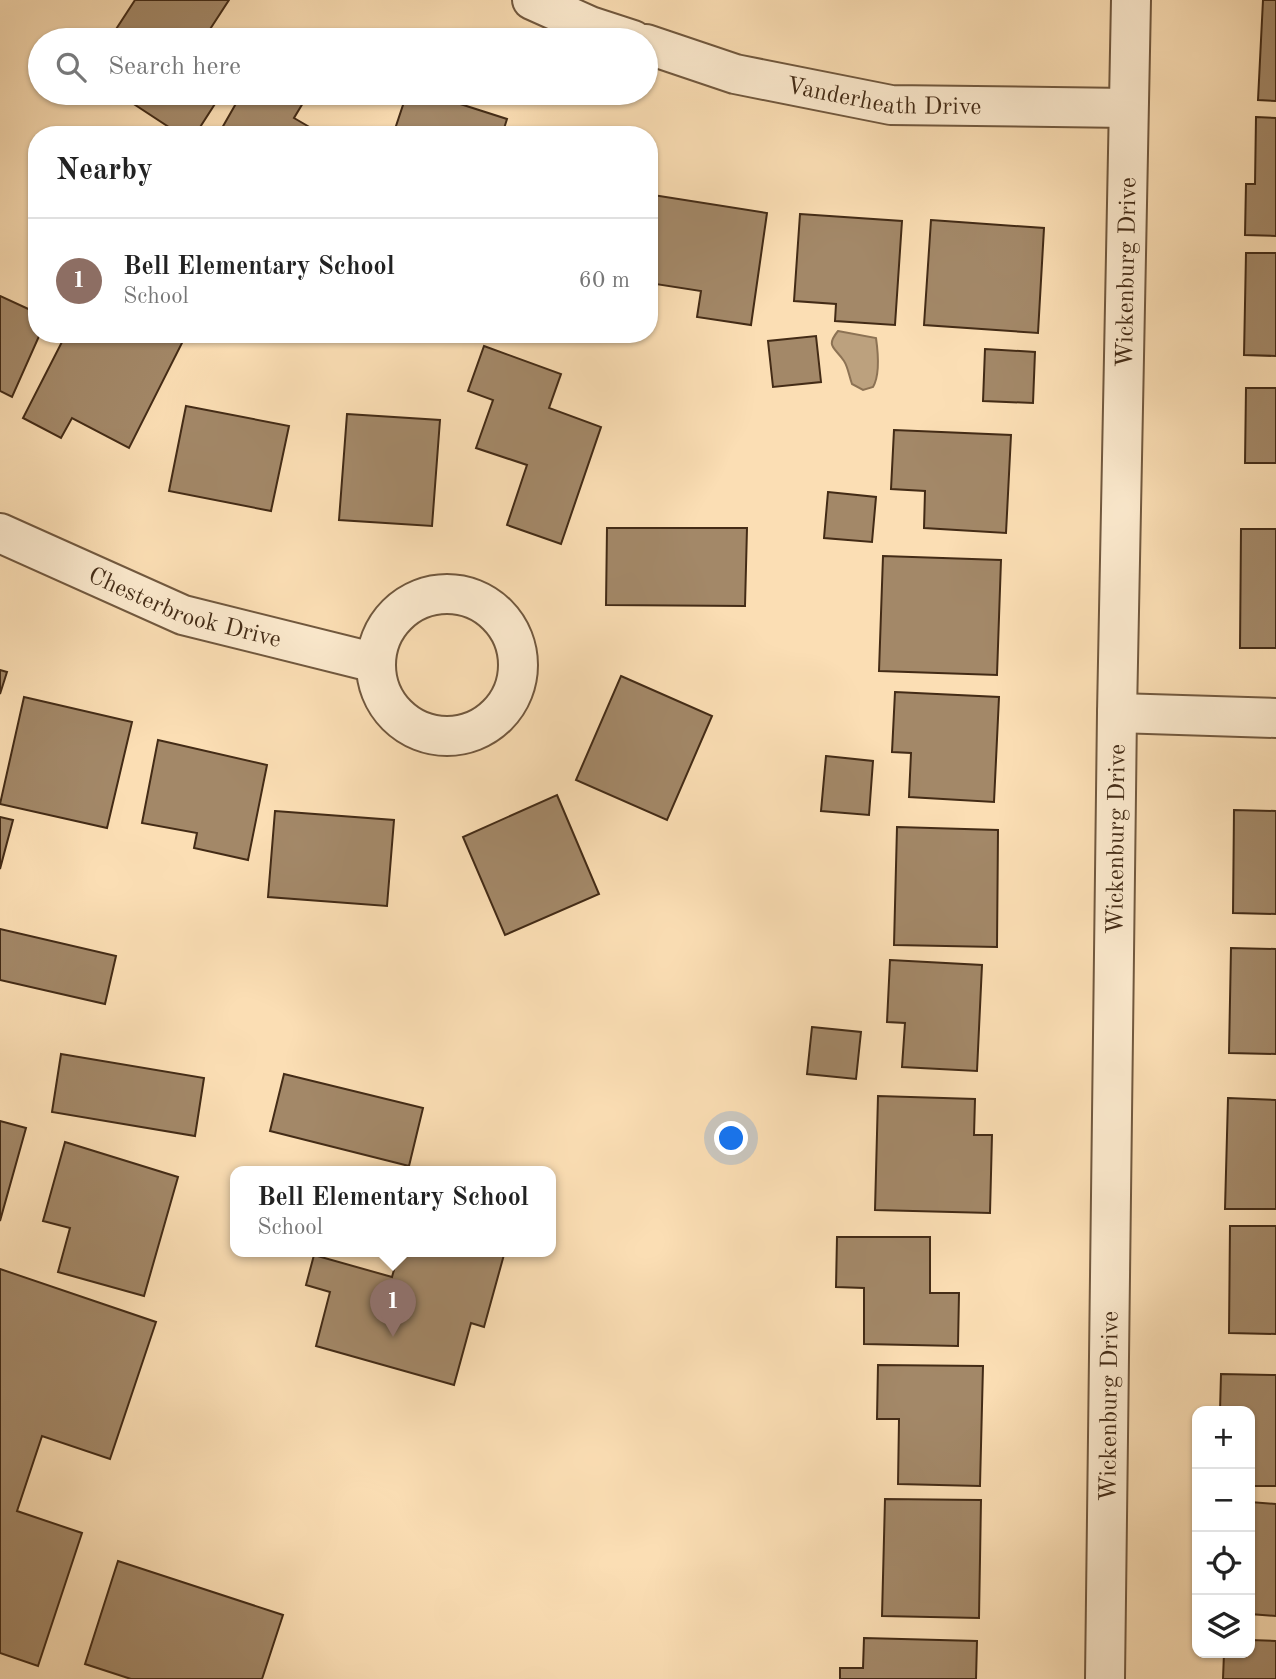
<!DOCTYPE html>
<html lang="en">
<head>
<meta charset="utf-8">
<style>
  :root { --surface:#fff; --page:#f6f6f6; --text:#222; --muted:#767676; --line:#e0e0e0; --accent:#db2777 }
  body { margin:0; font-family:"Old Standard TT",serif; background:var(--page); color:var(--text) }
  .controls { position:absolute; right:21px; bottom:21px; display:grid; overflow:hidden; border-radius:14px; box-shadow:0 2px 5px #0004 }
  .controls button { width:63px; height:63px; display:grid; place-items:center; padding:0; border:0; border-bottom:2px solid var(--line); background:var(--surface); color:var(--text); font:35px sans-serif }
  .you { position:absolute; left:732px; top:1139px; width:24px; height:24px; margin:-18px; border:5px solid #fff; border-radius:50%; background:#1a73e8; box-shadow:0 0 0 10px #1a73e833 }
  .badge { display:grid; place-items:center; width:46px; height:46px; border-radius:50%; background:var(--accent); color:#fff; font-size:23px; font-weight:700 }
  .pin { position:absolute; translate:-50% -58px; filter:drop-shadow(0 2px 4px #0008) }
  .pin::after { content:''; position:absolute; top:37px; width:24px; height:21px; background:inherit; clip-path:polygon(0 0,100% 0,50% 100%) }
  .popup { position:absolute; left:230px; top:1166px; width:326px; height:91px; box-sizing:border-box; display:grid; place-content:center; border-radius:14px; background:var(--surface); filter:drop-shadow(0 2px 5px #0005); font-size:23px; white-space:nowrap; color:var(--muted) }
  .popup b { font-size:26px; color:var(--text) }
  .popup::after { content:''; position:absolute; left:50%; top:100%; margin-left:-14px; border:14px solid transparent; border-top-color:var(--surface) }
  .list { margin:0; padding:0; list-style:none }
  h2 { display:flex; justify-content:space-between; align-items:center; height:91px; margin:0; padding:0 28px; font-size:30px }
  h2 small { font-size:23px; font-weight:400; color:var(--muted) }
  .list li { display:grid; grid-template-columns:46px 1fr auto; gap:21px; align-items:center; box-sizing:border-box; height:126px; padding:0 28px; border-top:2px solid var(--line) }
  .list b { display:block; font-size:26px; white-space:nowrap }
  .list p { margin:0; font-size:23px; white-space:nowrap; color:var(--muted) }
  .list em { font-size:23px; font-style:normal; color:var(--muted) }
  .icon { flex:none; width:38px; height:38px; fill:none; stroke:currentColor; stroke-width:2; stroke-linecap:round; stroke-linejoin:round }
  .map { position:relative; flex:none; width:1276px; height:1679px; overflow:hidden }
  .search { position:absolute; background:var(--surface); box-shadow:0 2px 5px #0004; left:28px; top:28px; width:630px; height:77px; display:flex; align-items:center; gap:18px; box-sizing:border-box; padding:0 24px; border-radius:38px; color:var(--muted); font-size:26px }
  .panel { position:absolute; background:var(--surface); box-shadow:0 2px 5px #0004; left:28px; top:126px; width:630px; height:217px; border-radius:28px }
  .map>svg:first-child { display:block }
</style>
</head>
<body>
<div class="map">
<svg width="1276" height="1679" viewBox="0 0 1276 1679">
  <rect width="100%" height="100%" fill="#fbdeb4"/>
  <filter id="stains"><feTurbulence type="fractalNoise" baseFrequency=".00286" numOctaves="4"/><feColorMatrix values="0 0 0 0 .2 0 0 0 0 .09 0 0 0 0 .02 0 0 0 .5 -.17"/></filter>
  <radialGradient id="worn" r=".72"><stop offset=".6" stop-color="#630" stop-opacity="0"/><stop offset="1" stop-color="#630" stop-opacity=".3"/></radialGradient>
  <path fill="#bca17e" stroke="#8c7254" stroke-width="2" d="M838,331L876,338C878,352 880,375 873,387L863,390L852,384C849,376 848,367 844,361C835,347 825,347 838,331Z"/>
  <g fill="#a38868" stroke="#432b16" stroke-width="2">
    <polygon points="135,0 229,0 203,40 109,40"/>
    <polygon points="1263,0 1276,0 1276,101 1258,100"/>
    <polygon points="117,93 215,93 220,96 195,135 181,135"/>
    <polygon points="242,93 309,93 294,118 323,135 218,135"/>
    <polygon points="407,93 426,93 507,119 502,135 393,135"/>
    <polygon points="1256,117 1276,118 1276,236 1245,235 1246,184 1255,184"/>
    <polygon points="653,195 767,213 751,325 697,317 701,291 649,283 649,217"/>
    <polygon points="800,214 902,221 895,325 835,321 836,304 794,301"/>
    <polygon points="931,220 1044,228 1038,333 924,325"/>
    <polygon points="1246,253 1276,253 1276,356 1244,355"/>
    <polygon points="0,296 37,313 37,334 40,334 12,397 0,391"/>
    <polygon points="66,334 170,334 183,341 129,448 72,418 61,438 23,418"/>
    <polygon points="816,336 821,382 773,387 768,341"/>
    <polygon points="484,346 561,374 549,408 601,427 561,544 507,525 527,465 476,448 493,400 468,391"/>
    <polygon points="985,349 1035,352 1033,403 983,401"/>
    <polygon points="1246,388 1276,388 1276,463 1245,463"/>
    <polygon points="186,406 289,426 271,511 169,491"/>
    <polygon points="347,414 440,420 432,526 339,520"/>
    <polygon points="894,430 1011,435 1006,533 924,528 925,491 891,489"/>
    <polygon points="828,492 876,497 872,542 824,538"/>
    <polygon points="607,528 747,528 745,606 606,605"/>
    <polygon points="1241,529 1276,529 1276,648 1240,648"/>
    <polygon points="883,556 1001,560 997,675 879,671"/>
    <polygon points="0,670 7,672 0,694"/>
    <polygon points="621,676 712,716 667,820 576,780"/>
    <polygon points="895,692 999,697 994,802 909,797 911,753 892,752"/>
    <polygon points="24,697 132,722 107,828 0,804"/>
    <polygon points="158,740 267,765 248,860 194,848 197,833 142,823"/>
    <polygon points="826,756 873,761 869,815 821,811"/>
    <polygon points="557,795 599,894 505,935 463,837"/>
    <polygon points="1234,810 1276,811 1276,914 1233,913"/>
    <polygon points="275,811 394,820 387,906 268,897"/>
    <polygon points="0,817 13,820 0,869"/>
    <polygon points="897,827 998,830 997,947 894,945"/>
    <polygon points="0,929 116,956 105,1004 0,980"/>
    <polygon points="1231,948 1276,949 1276,1054 1229,1053"/>
    <polygon points="890,960 982,965 977,1071 902,1067 905,1023 887,1022"/>
    <polygon points="812,1027 861,1032 856,1079 807,1074"/>
    <polygon points="61,1054 204,1078 195,1136 52,1112"/>
    <polygon points="284,1074 423,1108 409,1166 270,1131"/>
    <polygon points="878,1096 975,1099 974,1135 992,1135 990,1213 875,1210"/>
    <polygon points="1228,1098 1276,1100 1276,1209 1225,1209"/>
    <polygon points="0,1121 26,1128 0,1221"/>
    <polygon points="65,1142 178,1177 144,1296 58,1272 70,1228 43,1221"/>
    <polygon points="1230,1226 1276,1226 1276,1334 1229,1333"/>
    <polygon points="837,1237 930,1237 930,1293 959,1293 958,1346 864,1344 864,1288 836,1287"/>
    <polygon points="369,1251 505,1251 484,1327 471,1323 454,1385 316,1346 330,1292 306,1285 314,1255 392,1277 397,1259"/>
    <polygon points="0,1269 156,1322 110,1459 42,1436 17,1511 82,1533 38,1666 0,1653"/>
    <polygon points="878,1365 983,1366 980,1486 898,1484 899,1419 877,1419"/>
    <polygon points="1221,1374 1276,1375 1276,1486 1250,1486 1250,1411 1220,1411"/>
    <polygon points="885,1499 981,1500 979,1618 882,1616"/>
    <polygon points="1250,1502 1276,1504 1276,1616 1250,1614"/>
    <polygon points="118,1561 283,1615 262,1679 131,1679 85,1664"/>
    <polygon points="864,1638 977,1641 976,1679 840,1679 840,1668 863,1668"/>
    <polygon points="1250,1640 1276,1641 1276,1679 1223,1679 1224,1653 1250,1653"/>
  </g>
  <g fill="none" stroke-linecap="round" stroke-linejoin="round">
    <g stroke="#71583e" stroke-width="42">
      <g id="minor">
        <polyline points="532,0 590,26 633,40"/>
        <path id="s1" d="M646,44L735,74L891,105L1128,108"/>
        <path id="s2" d="M0,533L183,615L376,663"/>
        <circle cx="447" cy="665" r="71"/>
        <polyline points="1117,713 1276,718"/>
        <path id="s3" d="M1105,1679L1117,713L1131,0"/>
      </g>
    </g>
    <use href="#minor" stroke="#fceace" stroke-width="38"/>
  </g>
  <g text-anchor="middle" stroke-width="7" stroke-linejoin="round" paint-order="stroke">
    <g font-size="24" fill="#432b16" stroke="#fceace">
      <text dy="8" stroke="none"><textPath href="#s1" startOffset="245">Vanderheath Drive</textPath></text>
      <text dy="8" stroke="none"><textPath href="#s3" startOffset="1407">Wickenburg Drive</textPath></text>
      <text dy="8" stroke="none"><textPath href="#s2" startOffset="200">Chesterbrook Drive</textPath></text>
      <text dy="8" stroke="none"><textPath href="#s3" startOffset="840">Wickenburg Drive</textPath></text>
      <text dy="8" stroke="none"><textPath href="#s3" startOffset="273">Wickenburg Drive</textPath></text>
    </g>
  </g>
  <rect width="100%" height="100%" filter="url(#stains)"/>
  <rect width="100%" height="100%" fill="url(#worn)"/>
</svg>
<div class="controls">
<button>+</button>
<button>−</button>
<button><svg class="icon" aria-label="locate" viewBox="0 0 24 24"><circle cx="12" cy="12" r="6"/><path d="M12 2v4M12 18v4M2 12h4M18 12h4"/></svg></button>
<button><svg class="icon" aria-label="layers" viewBox="0 0 24 24"><path d="M12 4l9 5-9 5-9-5zM3 14l9 5 9-5"/></svg></button>
</div>
<div class="you"></div>
<div class="pin badge" style="left:393px;top:1337px;background:#8d6e63">1</div>
<div class="popup"><b>Bell Elementary School</b>School</div>
<div class="search"><svg class="icon" aria-label="search" viewBox="0 0 24 24"><circle cx="10" cy="10" r="6"/><path d="M15 15l6 6"/></svg>Search here</div>
<section class="panel">
<h2>Nearby<small></small></h2>
<ul class="list">
<li><span class="badge" style="background:#8d6e63">1</span><div><b>Bell Elementary School</b><p>School</p></div><em>60 m</em></li>
</ul>
</section>
</div>
</body>
</html>
